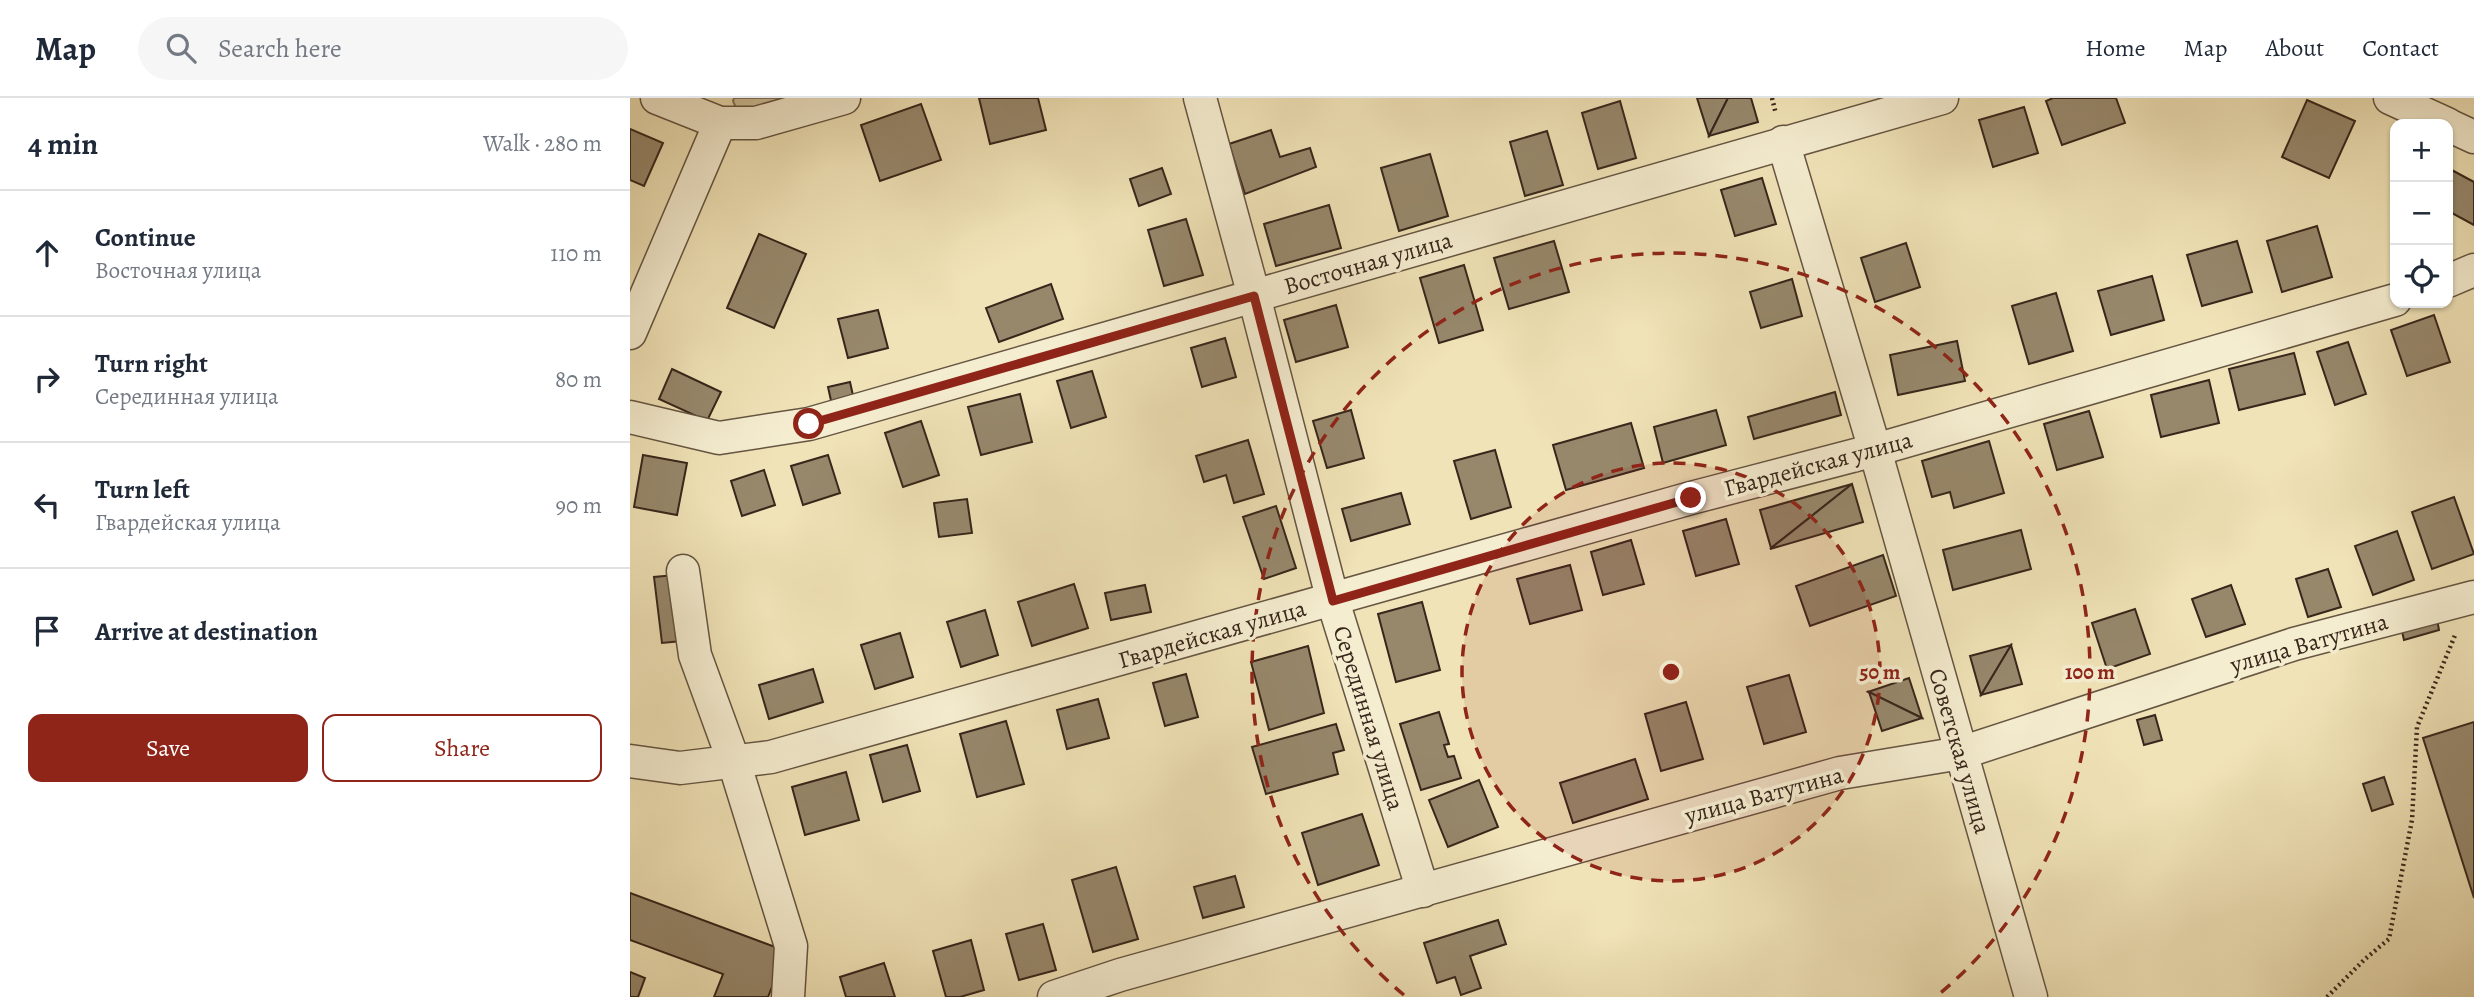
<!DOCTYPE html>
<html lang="en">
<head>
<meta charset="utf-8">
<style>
  :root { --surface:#fff; --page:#f6f6f7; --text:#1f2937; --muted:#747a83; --line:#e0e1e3; --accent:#8f2418 }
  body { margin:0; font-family:Alegreya,serif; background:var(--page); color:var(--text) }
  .controls { position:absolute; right:21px; top:21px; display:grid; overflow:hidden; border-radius:14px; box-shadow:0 2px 5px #0004 }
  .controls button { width:63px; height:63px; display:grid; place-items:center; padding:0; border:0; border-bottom:2px solid var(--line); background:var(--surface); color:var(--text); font:35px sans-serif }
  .stop { position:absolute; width:21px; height:21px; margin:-16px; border:5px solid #8f2418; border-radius:50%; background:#fff }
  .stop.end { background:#8f2418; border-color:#fff; box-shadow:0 2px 7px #0008 }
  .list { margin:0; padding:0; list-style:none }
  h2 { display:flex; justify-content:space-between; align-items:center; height:91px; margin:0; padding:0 28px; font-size:30px }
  h2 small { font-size:23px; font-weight:400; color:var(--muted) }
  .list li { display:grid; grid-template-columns:46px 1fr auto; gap:21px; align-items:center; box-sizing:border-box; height:126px; padding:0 28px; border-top:2px solid var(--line) }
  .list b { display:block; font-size:26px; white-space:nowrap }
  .list p { margin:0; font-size:23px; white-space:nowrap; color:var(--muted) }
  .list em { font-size:23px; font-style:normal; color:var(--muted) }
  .actions { display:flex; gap:14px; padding:21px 28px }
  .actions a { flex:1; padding:16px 0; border:2px solid var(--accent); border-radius:14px; text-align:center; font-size:24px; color:var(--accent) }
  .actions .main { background:var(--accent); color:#fff }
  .icon { flex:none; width:38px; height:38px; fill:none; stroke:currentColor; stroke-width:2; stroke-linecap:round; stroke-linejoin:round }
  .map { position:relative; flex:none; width:1844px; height:899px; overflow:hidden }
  header { display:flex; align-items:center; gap:42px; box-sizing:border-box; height:98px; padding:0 35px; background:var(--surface); border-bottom:2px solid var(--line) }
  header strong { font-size:33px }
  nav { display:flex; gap:38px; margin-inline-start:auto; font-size:24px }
  .search { width:490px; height:63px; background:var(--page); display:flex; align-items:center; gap:18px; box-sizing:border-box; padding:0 24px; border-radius:38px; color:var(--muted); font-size:26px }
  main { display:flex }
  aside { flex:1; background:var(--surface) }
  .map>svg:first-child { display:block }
</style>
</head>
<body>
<header>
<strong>Map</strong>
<div class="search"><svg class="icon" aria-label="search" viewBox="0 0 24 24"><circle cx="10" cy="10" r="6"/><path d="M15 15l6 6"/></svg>Search here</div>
<nav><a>Home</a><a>Map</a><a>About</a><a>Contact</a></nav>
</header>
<main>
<aside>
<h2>4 min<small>Walk · 280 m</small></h2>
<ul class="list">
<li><svg class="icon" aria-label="ahead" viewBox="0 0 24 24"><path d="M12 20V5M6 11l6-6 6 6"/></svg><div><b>Continue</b><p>Восточная улица</p></div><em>110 m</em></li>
<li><svg class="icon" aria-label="right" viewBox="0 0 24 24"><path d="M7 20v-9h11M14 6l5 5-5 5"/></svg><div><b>Turn right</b><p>Серединная улица</p></div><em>80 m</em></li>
<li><svg class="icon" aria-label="left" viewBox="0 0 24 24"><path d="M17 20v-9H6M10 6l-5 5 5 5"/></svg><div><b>Turn left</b><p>Гвардейская улица</p></div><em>90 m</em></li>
<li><svg class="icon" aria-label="arrive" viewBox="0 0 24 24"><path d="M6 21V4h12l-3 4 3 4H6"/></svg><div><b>Arrive at destination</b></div></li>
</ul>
<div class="actions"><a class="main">Save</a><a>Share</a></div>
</aside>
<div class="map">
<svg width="1844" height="899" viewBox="0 0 1844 899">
  <rect width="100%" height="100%" fill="#f0e3b7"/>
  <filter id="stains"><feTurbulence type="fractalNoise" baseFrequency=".00286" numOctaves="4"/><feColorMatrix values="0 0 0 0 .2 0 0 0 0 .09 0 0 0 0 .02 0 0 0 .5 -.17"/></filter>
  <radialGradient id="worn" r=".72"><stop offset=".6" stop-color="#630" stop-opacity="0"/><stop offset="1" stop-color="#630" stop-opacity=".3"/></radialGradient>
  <polygon fill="#d1c39c" stroke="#84745c" stroke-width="2" points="104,0 182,0 109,17 103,3"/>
  <g fill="#97886c" stroke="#37261b" stroke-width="2">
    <polygon points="349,0 408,0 416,32 360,46"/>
    <polygon points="1067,0 1098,0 1079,38"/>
    <polygon points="1098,0 1121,0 1128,24 1079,38"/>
    <polygon points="1423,0 1486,0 1495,25 1432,47 1416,3"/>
    <polygon points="1677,2 1725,23 1699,80 1652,59"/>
    <polygon points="990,3 1006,60 968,71 952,15"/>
    <polygon points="291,6 311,62 250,83 231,27"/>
    <polygon points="1394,9 1408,55 1363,69 1349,22"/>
    <polygon points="0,31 33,45 14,88 0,82"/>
    <polygon points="641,32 650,59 680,50 686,69 615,96 599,46"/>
    <polygon points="917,33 933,87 895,98 880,44"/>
    <polygon points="800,56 818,118 769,133 751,70"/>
    <polygon points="532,70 541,96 509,108 500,81"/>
    <polygon points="1818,70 1844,84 1844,127 1818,113"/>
    <polygon points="1132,80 1146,126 1105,138 1091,92"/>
    <polygon points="699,107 711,150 646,168 634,126"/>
    <polygon points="556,121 573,177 534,188 518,132"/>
    <polygon points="1687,128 1702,179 1652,194 1637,143"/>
    <polygon points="129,136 176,156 144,230 97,210"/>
    <polygon points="924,143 939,194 879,211 864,160"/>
    <polygon points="1607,143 1622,194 1572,208 1557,157"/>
    <polygon points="1276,145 1290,189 1245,204 1231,160"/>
    <polygon points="834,167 853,232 809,245 790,180"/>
    <polygon points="1522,178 1534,222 1481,237 1468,193"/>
    <polygon points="1162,181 1172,218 1131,230 1120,194"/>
    <polygon points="421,186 433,221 369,244 356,210"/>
    <polygon points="1426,195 1443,253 1399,266 1382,208"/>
    <polygon points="706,207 718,249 666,264 654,222"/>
    <polygon points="248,212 258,250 218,260 208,221"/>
    <polygon points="1804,217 1820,264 1777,278 1761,232"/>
    <polygon points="595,240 606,279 572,289 561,250"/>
    <polygon points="1327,243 1335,283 1268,297 1260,257"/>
    <polygon points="1718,244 1736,296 1705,307 1687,254"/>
    <polygon points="1664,255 1675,296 1609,312 1599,271"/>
    <polygon points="42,271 91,294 77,323 29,301"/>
    <polygon points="462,273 476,319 441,330 427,283"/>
    <polygon points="1579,282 1589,325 1531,339 1521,297"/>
    <polygon points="220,284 224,302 202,307 198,289"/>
    <polygon points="1205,294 1211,317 1124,341 1118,319"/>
    <polygon points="390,296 402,344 351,357 338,309"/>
    <polygon points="721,312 734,360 697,370 683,323"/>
    <polygon points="1086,312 1096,347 1033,365 1024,329"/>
    <polygon points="1459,313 1473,359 1427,372 1414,326"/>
    <polygon points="291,323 309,377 273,389 255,335"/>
    <polygon points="1001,325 1014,370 936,392 923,347"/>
    <polygon points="618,342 634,396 604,405 596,377 574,384 566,358"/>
    <polygon points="1359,343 1374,395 1324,410 1320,394 1302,399 1292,363"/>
    <polygon points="865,352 881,409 841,421 824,363"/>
    <polygon points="13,357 57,365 47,417 4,409"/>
    <polygon points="198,357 210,395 173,407 161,368"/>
    <polygon points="134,372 145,407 112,418 101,383"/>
    <polygon points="1222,386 1141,450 1130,412"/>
    <polygon points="1222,386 1233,424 1140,451"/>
    <polygon points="771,395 780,426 721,443 712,411"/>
    <polygon points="1824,399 1844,456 1802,471 1782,414"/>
    <polygon points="337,401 342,435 309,439 304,405"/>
    <polygon points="646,408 666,470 634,481 613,419"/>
    <polygon points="1096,421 1109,466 1066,478 1053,433"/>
    <polygon points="1391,432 1401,471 1323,492 1313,452"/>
    <polygon points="1767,433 1784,482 1743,497 1725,448"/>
    <polygon points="1001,442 1014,486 973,497 961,454"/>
    <polygon points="1253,457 1266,498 1180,528 1166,488"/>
    <polygon points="940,467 952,512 900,526 887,481"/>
    <polygon points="1698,471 1711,509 1678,519 1666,481"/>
    <polygon points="45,477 52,543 32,545 24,479"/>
    <polygon points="444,486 458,530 402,548 388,504"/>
    <polygon points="515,487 521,514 481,522 475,495"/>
    <polygon points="1601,487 1615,526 1576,539 1562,501"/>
    <polygon points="792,504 810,572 766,584 748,516"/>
    <polygon points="1505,511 1520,556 1477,571 1462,525"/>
    <polygon points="355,512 368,557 331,569 317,524"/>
    <polygon points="1807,521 1809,532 1774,542 1770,525"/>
    <polygon points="270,535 283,579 245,591 231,547"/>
    <polygon points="1381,547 1392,586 1351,597"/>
    <polygon points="1381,547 1351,597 1340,558"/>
    <polygon points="678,548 694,615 639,632 621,564"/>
    <polygon points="183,571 193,604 139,621 129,587"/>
    <polygon points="556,576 568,619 535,628 523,585"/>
    <polygon points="1159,577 1176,634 1134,646 1117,589"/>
    <polygon points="1279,580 1292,620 1238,594"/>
    <polygon points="1239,594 1292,620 1252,633"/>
    <polygon points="468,601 479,640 437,651 427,612"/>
    <polygon points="1056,604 1073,661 1031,673 1015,616"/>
    <polygon points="809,614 819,646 814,647 818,659 824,658 831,680 791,692 770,626"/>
    <polygon points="1525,617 1532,642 1514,647 1507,622"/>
    <polygon points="376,623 394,686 347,699 330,636"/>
    <polygon points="1844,624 1844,800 1793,640"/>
    <polygon points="706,626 714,652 703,655 708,676 636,696 622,649"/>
    <polygon points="277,647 290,693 253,704 240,657"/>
    <polygon points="1005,661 1018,701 943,725 930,685"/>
    <polygon points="216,674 229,722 175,737 162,689"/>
    <polygon points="1754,679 1763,706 1742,713 1733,686"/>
    <polygon points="849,682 868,729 818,749 799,702"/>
    <polygon points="732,716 749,767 688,787 672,735"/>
    <polygon points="486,769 508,841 463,854 442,782"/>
    <polygon points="605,778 614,809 573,820 564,789"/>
    <polygon points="0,795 156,853 138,899 84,899 93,876 0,842"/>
    <polygon points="868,822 876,846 840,858 851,890 831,897 825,879 807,885 794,845"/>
    <polygon points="413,826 426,872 389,882 376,836"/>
    <polygon points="341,842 354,892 330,899 316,899 303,853"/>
    <polygon points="254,865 265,899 216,899 210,879"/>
    <polygon points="0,874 15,880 8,899 0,899"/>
  </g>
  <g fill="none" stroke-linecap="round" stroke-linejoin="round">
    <g stroke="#655542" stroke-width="35">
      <g id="minor">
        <polyline points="27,0 90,25 126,25 214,0"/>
        <polyline points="570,0 624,198 703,503 793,793"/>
        <polyline points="1760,0 1817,26"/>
        <polyline points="1818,27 1844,39"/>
        <polyline points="1153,44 1245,352 1401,899"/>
        <polyline points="1818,183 1844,172"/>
        <polyline points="0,235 90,25"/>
        <polyline points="0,319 89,340 179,326 1312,0"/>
        <polyline points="53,473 65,557 104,664 161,848 158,899"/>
        <polyline points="0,663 50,670 141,659 1061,400 1245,352 1765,202"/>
        <polyline points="424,899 490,877 1210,675 1331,655 1664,546 1844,499"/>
      </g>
    </g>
    <g stroke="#37261b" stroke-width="4.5" stroke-dasharray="2 3.5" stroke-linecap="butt">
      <polyline points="1142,0 1146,16"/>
      <polyline points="1697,899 1735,861 1759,841 1782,722 1787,629 1826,535"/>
    </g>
    <use href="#minor" stroke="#f5edd0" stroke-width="32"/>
  </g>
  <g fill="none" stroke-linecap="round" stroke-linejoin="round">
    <polyline stroke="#8f2418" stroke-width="9" points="179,326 624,198 703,503 1061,400"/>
  </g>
  <circle cx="1041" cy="574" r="209" fill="#8f2418" fill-opacity=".12"/>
  <g fill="none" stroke="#8f2418" stroke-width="3.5" stroke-dasharray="12 9">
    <circle cx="1041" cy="574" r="209"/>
    <path d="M774 897A419 419 0 1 1 1308 897"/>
  </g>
  <g text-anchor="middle" stroke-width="7" stroke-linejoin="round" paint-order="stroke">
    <g font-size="24" fill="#37261b" stroke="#f5edd0">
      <text transform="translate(738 165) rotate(-16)" y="8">Восточная улица</text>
      <text transform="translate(1188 366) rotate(-15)" y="8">Гвардейская улица</text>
      <text transform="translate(582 536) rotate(-16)" y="8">Гвардейская улица</text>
      <text transform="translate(1679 545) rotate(-16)" y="8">улица Ватутина</text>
      <text transform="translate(739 620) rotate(73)" y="8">Серединная улица</text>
      <text transform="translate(1330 653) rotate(74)" y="8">Советская улица</text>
      <text transform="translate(1134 697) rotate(-15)" y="8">улица Ватутина</text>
    </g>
  </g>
  <circle cx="1041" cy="574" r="10" fill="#8f2418" stroke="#f5edd0" stroke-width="3.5"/>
  <g font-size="21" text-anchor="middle" font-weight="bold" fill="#8f2418" stroke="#f5edd0" stroke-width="7" stroke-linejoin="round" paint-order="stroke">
    <text x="1250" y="581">50 m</text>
    <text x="1460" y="581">100 m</text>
  </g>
  <rect width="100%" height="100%" filter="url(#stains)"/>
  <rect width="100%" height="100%" fill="url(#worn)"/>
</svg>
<div class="controls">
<button>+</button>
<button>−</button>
<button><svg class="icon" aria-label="locate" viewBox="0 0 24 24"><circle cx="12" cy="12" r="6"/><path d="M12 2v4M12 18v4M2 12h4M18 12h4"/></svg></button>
</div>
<div class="stop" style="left:179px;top:326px"></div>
<div class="stop end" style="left:1061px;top:400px"></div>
</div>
</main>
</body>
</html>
